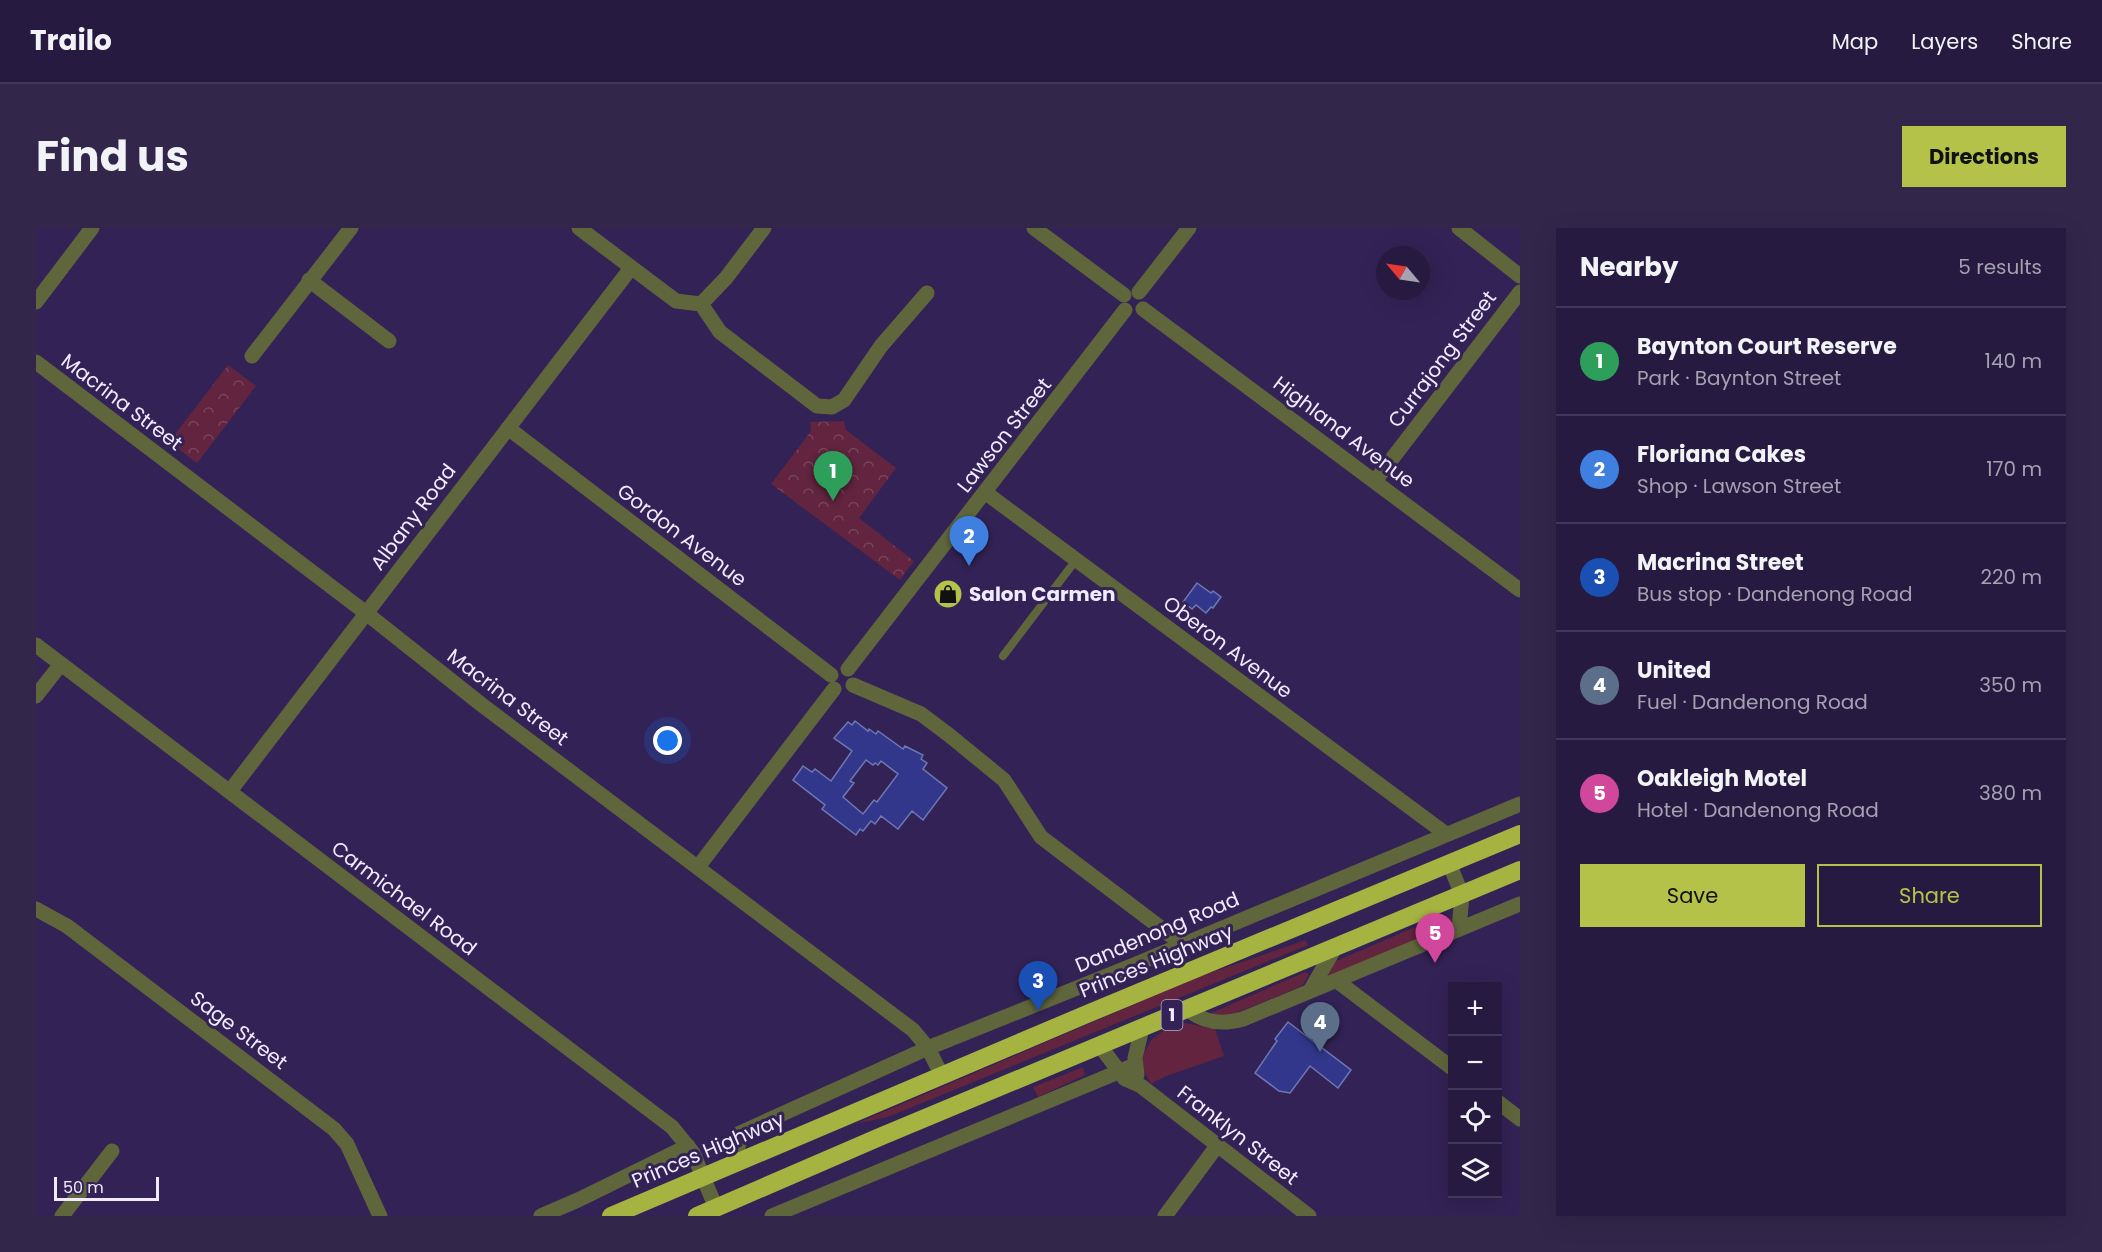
<!DOCTYPE html>
<html lang="en">
<head>
<meta charset="utf-8">
<style>
  :root { --surface:#261a40; --page:#32274b; --text:#f1f3f6; --muted:#a4a1b1; --line:#423859; --accent:#b4c24a }
  body { margin:0; font-family:Poppins,sans-serif; background:var(--page); color:var(--text) }
  .controls { position:absolute; right:18px; bottom:18px; display:grid; overflow:hidden; border-radius:0px; box-shadow:0 6px 24px #0002 }
  .controls button { width:54px; height:54px; display:grid; place-items:center; padding:0; border:0; border-bottom:2px solid var(--line); background:var(--surface); color:var(--text); font:30px sans-serif }
  .compass { position:absolute; left:1340px; top:18px; width:54px; height:54px; border-radius:50%; background:var(--surface); box-shadow:0 6px 24px #0002; rotate:299deg }
  .scale { position:absolute; left:18px; bottom:15px; width:105px; box-sizing:border-box; padding-left:6px; border:3px solid #f0ebff; border-top:0; font-size:16px; line-height:21px; white-space:nowrap; color:#f0ebff; -webkit-text-stroke:4px #325; paint-order:stroke }
  .you { position:absolute; left:632px; top:513px; width:21px; height:21px; margin:-15px; border:4px solid #fff; border-radius:50%; background:#1a73e8; box-shadow:0 0 0 9px #1a73e833 }
  .badge { display:grid; place-items:center; width:39px; height:39px; border-radius:50%; background:var(--accent); color:#fff; font-size:20px; font-weight:700 }
  .pin { position:absolute; translate:-50% -50px; filter:drop-shadow(0 2px 3px #0008) }
  .pin::after { content:''; position:absolute; top:32px; width:21px; height:18px; background:inherit; clip-path:polygon(0 0,100% 0,50% 100%) }
  .list { margin:0; padding:0; list-style:none }
  h2 { display:flex; justify-content:space-between; align-items:center; height:78px; margin:0; padding:0 24px; font-size:26px }
  h2 small { font-size:20px; font-weight:400; color:var(--muted) }
  .list li { display:grid; grid-template-columns:39px 1fr auto; gap:18px; align-items:center; box-sizing:border-box; height:108px; padding:0 24px; border-top:2px solid var(--line) }
  .list b { display:block; font-size:22px; white-space:nowrap }
  .list p { margin:0; font-size:20px; white-space:nowrap; color:var(--muted) }
  .list em { font-size:20px; font-style:normal; color:var(--muted) }
  .actions { display:flex; gap:12px; padding:18px 24px }
  .actions a { flex:1; padding:14px 0; border:2px solid var(--accent); border-radius:0px; text-align:center; font-size:21px; color:var(--accent) }
  .actions .main { background:var(--accent); color:#111 }
  .icon { flex:none; width:33px; height:33px; fill:none; stroke:currentColor; stroke-width:2; stroke-linecap:round; stroke-linejoin:round }
  .map { position:relative; flex:none; width:1484px; height:988px; overflow:hidden; border-radius:0px }
  header { display:flex; align-items:center; gap:36px; box-sizing:border-box; height:84px; padding:0 30px; background:var(--surface); border-bottom:2px solid var(--line) }
  header strong { font-size:28px }
  nav { display:flex; gap:33px; margin-inline-start:auto; font-size:21px }
  .intro { display:flex; align-items:center; justify-content:space-between; box-sizing:border-box; height:144px; padding:0 36px }
  h1 { margin:0; font-size:42px }
  .button { padding:15px 27px; border-radius:0px; background:var(--accent); color:#111; font-size:21px; font-weight:700 }
  main { display:flex; gap:36px; padding:0 36px }
  aside { flex:1; background:var(--surface); border-radius:0px; box-shadow:0 6px 24px #0002 }
  .map>svg:first-child { display:block }
</style>
</head>
<body>
<header>
<strong>Trailo</strong>
<nav><a>Map</a><a>Layers</a><a>Share</a></nav>
</header>
<div class="intro"><h1>Find us</h1><a class="button">Directions</a></div>
<main>
<div class="map">
<svg width="1484" height="988" viewBox="0 0 1484 988">
  <defs>
    <pattern id="park-crowns" width="20" height="18" patternUnits="userSpaceOnUse" patternTransform="scale(1.5)"><rect width="20" height="18" fill="#62243f"/><path d="M2 6a3 3 0 1 1 6 0M12 15a3 3 0 1 1 6 0" fill="none" stroke="#79445c"/></pattern>
  </defs>
  <rect width="100%" height="100%" fill="#325"/>
  <g fill="#62243f">
    <polygon points="1407,687 1417,691 1408,701 1287,750 1300,733"/>
    <polygon points="1270,712 1272,717 852,889 819,896 1162,749"/>
    <polygon points="1269,744 1273,746 1266,758 1193,788 1184,789 1175,785"/>
    <polygon points="1150,795 1179,801 1188,828 1128,849 1115,856 1106,839 1108,825 1115,812 1127,803"/>
    <polygon points="1047,839 1049,847 1002,869 997,859"/>
  </g>
  <g fill="url(#park-crowns)">
    <polygon points="192,137 220,158 161,235 133,214"/>
    <polygon points="808,193 810,202 860,240 823,290 878,333 864,352 735,256 775,203 774,194"/>
  </g>
  <g fill="#32378c" stroke="#6e78b1" stroke-width="1.5" fill-rule="evenodd">
    <polygon points="1161,355 1175,365 1177,363 1185,369 1177,380 1175,379 1170,385 1160,377 1156,381 1147,374"/>
    <path d="M819,493L832,503L833,501L840,506L842,503L867,521L869,518L887,527L885,531L891,535L887,541L911,560L887,592L876,583L862,601L845,588L839,596L835,593L827,603L824,601L820,607L786,581L789,577L757,552L767,538L776,544L779,541L795,553L816,523L798,510L812,494L816,497ZM830,532L837,537L839,535L842,537L845,533L862,546L841,574L838,572L827,586L807,569L818,555L814,553Z"/>
    <polygon points="1252,794 1315,842 1302,860 1274,838 1254,865 1243,863 1219,845 1241,813 1239,811"/>
  </g>
  <g fill="none" stroke-linecap="round" stroke-linejoin="round">
    <polyline stroke="#60663c" stroke-width="8" points="967,428 1040,332"/>
    <g stroke="#60663c" stroke-width="15">
      <polyline points="543,0 640,73 665,76 684,104 781,178 796,179 808,172 845,118 891,65"/>
      <polyline points="998,0 1088,67"/>
      <polyline points="1423,0 1484,48"/>
      <polyline points="273,52 353,113"/>
      <polyline points="1103,64 1153,0"/>
      <polyline points="0,74 56,0"/>
      <polyline points="665,76 690,50 728,0"/>
      <polyline points="1107,81 1484,362"/>
      <polyline points="216,128 315,0"/>
      <polyline points="0,134 330,385 446,477 877,802 892,820 906,848"/>
      <polyline points="472,200 795,447"/>
      <polyline points="1339,253 1484,64"/>
      <polyline points="950,265 1410,606"/>
      <polyline points="0,417 636,899 657,925 680,980"/>
      <polyline points="812,441 1089,82"/>
      <polyline points="817,457 885,486 913,507 968,552 1005,609 1146,716"/>
      <polyline points="0,468 25,436"/>
      <polyline points="194,563 595,40"/>
      <polyline points="1413,635 1426,667 1423,701"/>
      <polyline points="662,639 798,461"/>
      <polyline points="0,681 31,698 298,901 311,916 344,988"/>
      <polyline points="1301,753 1416,840"/>
      <polyline points="1274,763 1300,718"/>
      <path d="M1151,781C1168,795 1186,797 1207,791L1484,676"/>
      <polyline points="1064,818 1089,851 1105,858 1273,988"/>
      <polyline points="1101,847 1099,830 1106,800"/>
      <polyline points="1462,874 1484,891"/>
      <polyline points="700,935 704,905 892,820 1098,737 1484,576"/>
      <polyline points="26,988 76,923"/>
      <polyline points="505,988 542,972 652,918"/>
      <polyline points="736,988 1099,837"/>
      <polyline points="1129,988 1181,918"/>
    </g>
    <g stroke="#a5b340" stroke-width="18">
      <polyline points="575,988 1051,786 1484,606"/>
      <polyline points="661,988 846,908 1484,642"/>
    </g>
  </g>
  <defs>
    <g id="shop-disc" transform="scale(1.5)"><circle r="9.5" fill="#b4c24a" stroke="#325"/><path d="M-5-2.5h2.3a2.7 3.5 0 0 1 5.4 0H5L5.5 6h-11ZM-1.5-2.5h3a1.5 2.3 0 0 0-3 0Z" fill="#111"/></g>
  </defs>
  <g fill-rule="evenodd">
    <use href="#shop-disc" x="912" y="366"/>
  </g>
  <g text-anchor="middle" stroke-width="6" stroke-linejoin="round" paint-order="stroke">
    <rect fill="#325" stroke="#b7afcc" stroke-width="1.5" x="1125.5" y="772" width="21" height="30" rx="4.5"/>
    <g font-size="18" font-weight="bold" fill="#f0ebff">
      <text x="1136" y="793">1</text>
    </g>
    <g font-size="20" fill="#f0ebff" stroke="#325">
      <text transform="translate(1406 131) rotate(-53)" y="7">Currajong Street</text>
      <text transform="translate(86 174) rotate(37)" y="7">Macrina Street</text>
      <text transform="translate(1308 204) rotate(37)" y="7">Highland Avenue</text>
      <text transform="translate(968 207) rotate(-52)" y="7">Lawson Street</text>
      <text transform="translate(377 289) rotate(-53)" y="7">Albany Road</text>
      <text transform="translate(646 307) rotate(37)" y="7">Gordon Avenue</text>
      <text transform="translate(1192 419) rotate(37)" y="7">Oberon Avenue</text>
      <text transform="translate(472 469) rotate(37)" y="7">Macrina Street</text>
      <text transform="translate(368 670) rotate(37)" y="7">Carmichael Road</text>
      <text transform="translate(1121 704) rotate(-23)" y="7">Dandenong Road</text>
      <text transform="translate(1120 733) rotate(-22)" y="7">Princes Highway</text>
      <text transform="translate(203 802) rotate(37)" y="7">Sage Street</text>
      <text transform="translate(1202 907) rotate(38)" y="7">Franklyn Street</text>
      <text transform="translate(672 922) rotate(-23)" y="7">Princes Highway</text>
    </g>
    <g font-size="20" font-weight="bold" fill="#f0ebff" stroke="#325" text-anchor="start">
      <text x="933" y="373">Salon Carmen</text>
    </g>
  </g>
</svg>
<div class="controls">
<button>+</button>
<button>−</button>
<button><svg class="icon" aria-label="locate" viewBox="0 0 24 24"><circle cx="12" cy="12" r="6"/><path d="M12 2v4M12 18v4M2 12h4M18 12h4"/></svg></button>
<button><svg class="icon" aria-label="layers" viewBox="0 0 24 24"><path d="M12 4l9 5-9 5-9-5zM3 14l9 5 9-5"/></svg></button>
</div>
<svg class="compass" viewBox="-18 -18 36 36"><path d="M0-13l5 13h-10z" fill="#e53935"/><path d="M0 13l5-13h-10z" fill="#a4a1b1"/></svg>
<div class="scale">50 m</div>
<div class="you"></div>
<div class="pin badge" style="left:797px;top:273px;background:#2e9e5b">1</div>
<div class="pin badge" style="left:933px;top:338px;background:#3f7fe0">2</div>
<div class="pin badge" style="left:1002px;top:783px;background:#1a4fb4">3</div>
<div class="pin badge" style="left:1284px;top:824px;background:#5c6f8a">4</div>
<div class="pin badge" style="left:1399px;top:735px;background:#d1479c">5</div>
</div>
<aside>
<h2>Nearby<small>5 results</small></h2>
<ul class="list">
<li><span class="badge" style="background:#2e9e5b">1</span><div><b>Baynton Court Reserve</b><p>Park · Baynton Street</p></div><em>140 m</em></li>
<li><span class="badge" style="background:#3f7fe0">2</span><div><b>Floriana Cakes</b><p>Shop · Lawson Street</p></div><em>170 m</em></li>
<li><span class="badge" style="background:#1a4fb4">3</span><div><b>Macrina Street</b><p>Bus stop · Dandenong Road</p></div><em>220 m</em></li>
<li><span class="badge" style="background:#5c6f8a">4</span><div><b>United</b><p>Fuel · Dandenong Road</p></div><em>350 m</em></li>
<li><span class="badge" style="background:#d1479c">5</span><div><b>Oakleigh Motel</b><p>Hotel · Dandenong Road</p></div><em>380 m</em></li>
</ul>
<div class="actions"><a class="main">Save</a><a>Share</a></div>
</aside>
</main>
</body>
</html>
